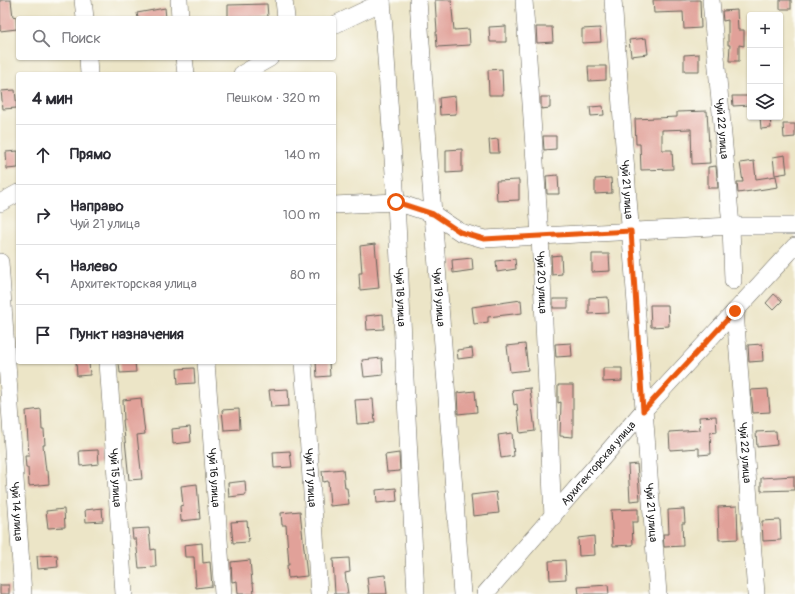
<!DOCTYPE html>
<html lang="ru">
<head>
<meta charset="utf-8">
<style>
  :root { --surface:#fff; --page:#f2f2f3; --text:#2b2b33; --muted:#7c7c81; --line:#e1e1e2 }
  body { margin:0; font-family:Pangolin,sans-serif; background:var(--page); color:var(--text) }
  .controls { position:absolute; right:12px; top:12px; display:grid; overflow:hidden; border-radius:4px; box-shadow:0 1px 3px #0004 }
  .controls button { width:36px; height:36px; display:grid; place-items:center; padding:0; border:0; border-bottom:1px solid var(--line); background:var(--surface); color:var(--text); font:20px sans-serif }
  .stop { position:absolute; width:12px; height:12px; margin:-9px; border:3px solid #ea580c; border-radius:50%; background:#fff }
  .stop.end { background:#ea580c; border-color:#fff; box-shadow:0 1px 4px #0008 }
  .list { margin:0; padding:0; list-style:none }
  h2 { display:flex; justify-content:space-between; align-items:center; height:52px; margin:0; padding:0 16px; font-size:17px }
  h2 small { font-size:13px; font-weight:400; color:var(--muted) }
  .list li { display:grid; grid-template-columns:26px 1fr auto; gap:12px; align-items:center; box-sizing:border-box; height:60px; padding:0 16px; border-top:1px solid var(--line) }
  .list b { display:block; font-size:15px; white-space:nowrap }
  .list p { margin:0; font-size:13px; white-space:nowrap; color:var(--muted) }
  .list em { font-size:13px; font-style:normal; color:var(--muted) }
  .icon { flex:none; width:22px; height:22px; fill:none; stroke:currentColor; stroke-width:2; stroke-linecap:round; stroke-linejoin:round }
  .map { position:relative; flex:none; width:795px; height:594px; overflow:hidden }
  .search { position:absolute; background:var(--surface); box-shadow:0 1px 3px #0004; left:16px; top:16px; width:320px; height:44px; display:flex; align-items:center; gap:10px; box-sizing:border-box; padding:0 14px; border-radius:4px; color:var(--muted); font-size:15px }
  .panel { position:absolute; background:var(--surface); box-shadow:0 1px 3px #0004; left:16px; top:72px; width:320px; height:292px; border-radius:4px }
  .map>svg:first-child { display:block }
</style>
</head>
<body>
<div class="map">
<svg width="795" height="594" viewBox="0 0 795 594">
  <rect width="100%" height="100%" fill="#fdfcf7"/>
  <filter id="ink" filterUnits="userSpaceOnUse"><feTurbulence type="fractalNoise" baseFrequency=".025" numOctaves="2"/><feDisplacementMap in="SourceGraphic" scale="8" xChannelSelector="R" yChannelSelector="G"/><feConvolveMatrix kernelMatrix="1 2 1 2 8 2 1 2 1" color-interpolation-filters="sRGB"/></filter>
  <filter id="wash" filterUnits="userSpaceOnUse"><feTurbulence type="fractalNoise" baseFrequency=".012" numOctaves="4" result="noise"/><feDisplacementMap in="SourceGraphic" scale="16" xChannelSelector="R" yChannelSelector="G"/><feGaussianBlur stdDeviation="0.9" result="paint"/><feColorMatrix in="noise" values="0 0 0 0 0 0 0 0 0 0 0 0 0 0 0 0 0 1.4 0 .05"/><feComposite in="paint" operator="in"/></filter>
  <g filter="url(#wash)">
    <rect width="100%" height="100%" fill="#ece5c7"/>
    <g id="blocks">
      <g fill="#e1a199">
        <polygon points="0,0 11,0 13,17 16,16 17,29 0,31"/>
        <polygon points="435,0 451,0 454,30 469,29 470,45 437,47 436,32 437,32"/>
        <polygon points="653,0 700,0 701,28 684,29 683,12 654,13"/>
        <rect x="780" y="0" width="11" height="9"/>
        <polygon points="267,4 268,17 228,18 228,5"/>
        <polygon points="165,8 166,18 138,18 137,13"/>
        <polygon points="737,10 738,30 744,30 744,46 739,45 739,61 729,61 730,45 728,45 728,20 723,21 722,11"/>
        <polygon points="506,26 506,42 490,42 489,27"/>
        <polygon points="536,27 552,27 553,42 537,43"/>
        <polygon points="600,28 601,42 582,43 582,29"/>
        <polygon points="646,38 648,54 631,56 629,40"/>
        <polygon points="699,54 699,71 684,71 684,55"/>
        <polygon points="588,66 606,66 606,80 589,81"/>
        <polygon points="502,69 503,95 489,95 488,70"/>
        <polygon points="15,90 17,108 3,109 1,91"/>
        <polygon points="455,96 456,114 440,115 439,98"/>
        <polygon points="732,96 750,96 750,105 733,106"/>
        <polygon points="541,97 550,97 550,108 541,109"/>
        <polygon points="603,106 604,115 591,116 590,107"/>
        <polygon points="707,111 710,163 692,164 691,129 662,130 662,150 672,150 673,169 641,170 640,144 636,144 635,119 677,117 677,112"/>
        <polygon points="760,117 770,117 771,128 761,129"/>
        <polygon points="783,124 795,124 795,137 784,138"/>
        <polygon points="543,136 556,136 556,149 544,150"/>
        <polygon points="498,139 499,153 490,153 489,140"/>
        <polygon points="462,149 462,172 446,173 446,150"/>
        <polygon points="18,151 18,168 7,169 6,152"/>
        <polygon points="785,155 787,173 775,175 773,157"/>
        <polygon points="754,161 756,179 776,176 778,187 738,193 737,182 743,182 740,163"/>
        <polygon points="716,166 718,188 708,188 708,167"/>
        <polygon points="558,175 559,194 547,194 546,176"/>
        <polygon points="611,178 612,193 595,194 595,179"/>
        <polygon points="519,180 519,200 497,201 496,181"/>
        <polygon points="375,244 379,288 360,290 359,273 362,273 360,246"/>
        <polygon points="592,254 609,254 610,271 592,272"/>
        <polygon points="561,255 562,274 552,275 551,256"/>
        <polygon points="472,258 473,270 453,273 452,260"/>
        <polygon points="515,259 516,269 497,272 496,261"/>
        <polygon points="774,294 782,301 773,310 766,303"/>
        <polygon points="608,297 609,313 589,314 589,298"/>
        <rect x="553" y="299" width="15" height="9"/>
        <polygon points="521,300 522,313 488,317 488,322 474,324 472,307"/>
        <polygon points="650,305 668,305 669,326 651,327"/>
        <polygon points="383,314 384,329 367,330 366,316"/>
        <polygon points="571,343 572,356 556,357 555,344"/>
        <polygon points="525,344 528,370 510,372 507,346"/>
        <polygon points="762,344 763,361 749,362 748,345"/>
        <polygon points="472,348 473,357 458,359 457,350"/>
        <polygon points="382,358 383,375 364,377 362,360"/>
        <polygon points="76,362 89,362 90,375 77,376"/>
        <polygon points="119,362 135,362 136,372 120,373"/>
        <polygon points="316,362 329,362 330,376 317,377"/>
        <polygon points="194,368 195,383 178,384 177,369"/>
        <polygon points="603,368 622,368 622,381 603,382"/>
        <polygon points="558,385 573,385 573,437 560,436 561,402 558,403"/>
        <polygon points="530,388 535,431 520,433 517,404 514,405 512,390"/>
        <polygon points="288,389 289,406 271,407 269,390"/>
        <polygon points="768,389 770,412 753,413 751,390"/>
        <polygon points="475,391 477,412 458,414 457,393"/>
        <polygon points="141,398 145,434 137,435 142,479 129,480 123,420 124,420 123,400"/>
        <polygon points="373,399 375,423 357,424 355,400"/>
        <polygon points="41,409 42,430 44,430 45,445 43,445 46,471 48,471 49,484 29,486 28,468 26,468 25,456 29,456 26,411"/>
        <polygon points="239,409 240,429 224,430 222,410"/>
        <polygon points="716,416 717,432 710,433 711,454 699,455 699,448 670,450 669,432 700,430 699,417"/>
        <polygon points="190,427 191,442 173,444 172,429"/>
        <polygon points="776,431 777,445 757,447 756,432"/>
        <polygon points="512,433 514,456 501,458 498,435"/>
        <polygon points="98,450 99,464 80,466 79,451"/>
        <polygon points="290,451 292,467 274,468 273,452"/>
        <polygon points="399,453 400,471 387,472 385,455"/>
        <polygon points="637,464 640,500 630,501 628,465"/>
        <polygon points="343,469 345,488 347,488 349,504 330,506 328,481 323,482 322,471"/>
        <polygon points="794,476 794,490 761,491 761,478"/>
        <polygon points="245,481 246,495 229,497 228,483"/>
        <polygon points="197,484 200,519 181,521 180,506 183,505 181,486"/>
        <polygon points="396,488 397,501 377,503 376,490"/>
        <polygon points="496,492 499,513 473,516 471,495"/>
        <polygon points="737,506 738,539 719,540 718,507"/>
        <polygon points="102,508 103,521 86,522 85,510"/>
        <polygon points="64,509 65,527 48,528 46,511"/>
        <polygon points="638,509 638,522 632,522 633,545 613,546 611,510"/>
        <polygon points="684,509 685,523 682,523 683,546 664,547 663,534 669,534 668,510"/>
        <polygon points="300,511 307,576 288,578 287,565 289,565 286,525 282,525 281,513"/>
        <polygon points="780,520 781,540 763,541 762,521"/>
        <polygon points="247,521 249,542 233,543 231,522"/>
        <polygon points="149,528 151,550 155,549 156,567 139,568 136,539 133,539 132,529"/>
        <polygon points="594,536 595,555 579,556 578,538"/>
        <polygon points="202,543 203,563 210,562 212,586 196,588 194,557 185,557 184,545"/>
        <polygon points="57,555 58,567 38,569 37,556"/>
        <polygon points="349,558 350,572 345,573 348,594 335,594 333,559"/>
        <polygon points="250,560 252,583 253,583 254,594 238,594 237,581 232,582 231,562"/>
        <polygon points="565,560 566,579 550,580 549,561"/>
        <polygon points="385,575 387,594 369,594 367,577"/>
        <rect x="0" y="585" width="9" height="9"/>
        <polygon points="608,585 609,594 579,594 578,587"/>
      </g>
    </g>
  </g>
  <g filter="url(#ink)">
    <use href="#blocks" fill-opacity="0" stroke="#656258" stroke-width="1"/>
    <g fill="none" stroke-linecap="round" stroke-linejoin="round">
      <g stroke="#656258" stroke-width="18">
        <g id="minor">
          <polyline points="83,0 85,18"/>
          <polyline points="179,0 180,18"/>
          <polyline points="284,0 286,18"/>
          <path id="s1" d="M382,0L396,202L416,594"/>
          <path id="s2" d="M418,0L433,214L462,594"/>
          <path id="s3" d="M524,0L540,236L553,517"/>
          <path id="s4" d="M613,0L658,594"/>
          <path id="s5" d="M711,0L731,226L733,281"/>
          <polyline points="334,25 382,2"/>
          <polyline points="88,58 89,74"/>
          <polyline points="184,58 186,74"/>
          <polyline points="242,74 270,58"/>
          <polyline points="0,203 18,193"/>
          <polyline points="334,205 396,202 433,214 460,232 484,239 731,226 795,226"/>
          <path id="s6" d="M0,262L23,594"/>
          <path id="s7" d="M735,311L756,594"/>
          <path id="s8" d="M108,362L124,594"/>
          <path id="s9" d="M206,362L223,594"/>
          <path id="s10" d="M303,362L319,594"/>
          <path id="s11" d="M485,594L643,411L795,246"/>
        </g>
      </g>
      <use href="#minor" stroke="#fff" stroke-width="17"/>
    </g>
  </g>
  <g fill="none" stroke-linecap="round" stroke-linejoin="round" filter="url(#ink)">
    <polyline stroke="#ea580c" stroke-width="5" points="396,202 433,214 460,232 484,239 631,231 643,411 735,311"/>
  </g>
  <g text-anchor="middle" stroke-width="4" stroke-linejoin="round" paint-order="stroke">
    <g font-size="11" fill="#1c1c1c" stroke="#fdfcf7">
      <text dy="4" stroke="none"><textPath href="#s5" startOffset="129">Чуй 22 улица</textPath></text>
      <text dy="4" stroke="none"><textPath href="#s4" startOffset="190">Чуй 21 улица</textPath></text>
      <text dy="4" stroke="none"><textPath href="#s3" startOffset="283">Чуй 20 улица</textPath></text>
      <text dy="4" stroke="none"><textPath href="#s1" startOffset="298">Чуй 18 улица</textPath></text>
      <text dy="4" stroke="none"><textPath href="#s2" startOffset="298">Чуй 19 улица</textPath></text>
      <text dy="4" stroke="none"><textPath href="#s7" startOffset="142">Чуй 22 улица</textPath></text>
      <text dy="4" stroke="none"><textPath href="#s11" startOffset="173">Архитекторская улица</textPath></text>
      <text dy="4" stroke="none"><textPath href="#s8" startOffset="116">Чуй 15 улица</textPath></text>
      <text dy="4" stroke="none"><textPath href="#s9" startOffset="116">Чуй 16 улица</textPath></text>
      <text dy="4" stroke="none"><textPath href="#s10" startOffset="116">Чуй 17 улица</textPath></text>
      <text dy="4" stroke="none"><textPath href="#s6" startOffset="250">Чуй 14 улица</textPath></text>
      <text dy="4" stroke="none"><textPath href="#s4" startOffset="514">Чуй 21 улица</textPath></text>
    </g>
  </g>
</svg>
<div class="controls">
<button>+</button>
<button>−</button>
<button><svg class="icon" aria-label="layers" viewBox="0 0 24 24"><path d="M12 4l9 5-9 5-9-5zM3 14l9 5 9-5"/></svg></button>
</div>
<div class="stop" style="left:396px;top:202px"></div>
<div class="stop end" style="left:735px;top:311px"></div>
<div class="search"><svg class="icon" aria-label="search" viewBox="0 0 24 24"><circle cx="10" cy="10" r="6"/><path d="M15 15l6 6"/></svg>Поиск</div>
<section class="panel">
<h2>4 мин<small>Пешком · 320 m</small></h2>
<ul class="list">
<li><svg class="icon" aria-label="ahead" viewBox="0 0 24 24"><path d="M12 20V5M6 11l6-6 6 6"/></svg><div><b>Прямо</b></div><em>140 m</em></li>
<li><svg class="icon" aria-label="right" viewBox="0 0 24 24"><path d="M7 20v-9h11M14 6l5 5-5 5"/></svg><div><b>Направо</b><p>Чуй 21 улица</p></div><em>100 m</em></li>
<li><svg class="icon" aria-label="left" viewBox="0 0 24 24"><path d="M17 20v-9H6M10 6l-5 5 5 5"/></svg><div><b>Налево</b><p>Архитекторская улица</p></div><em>80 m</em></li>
<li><svg class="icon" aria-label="arrive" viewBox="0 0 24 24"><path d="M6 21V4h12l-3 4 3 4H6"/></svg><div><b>Пункт назначения</b></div></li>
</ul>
</section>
</div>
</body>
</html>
